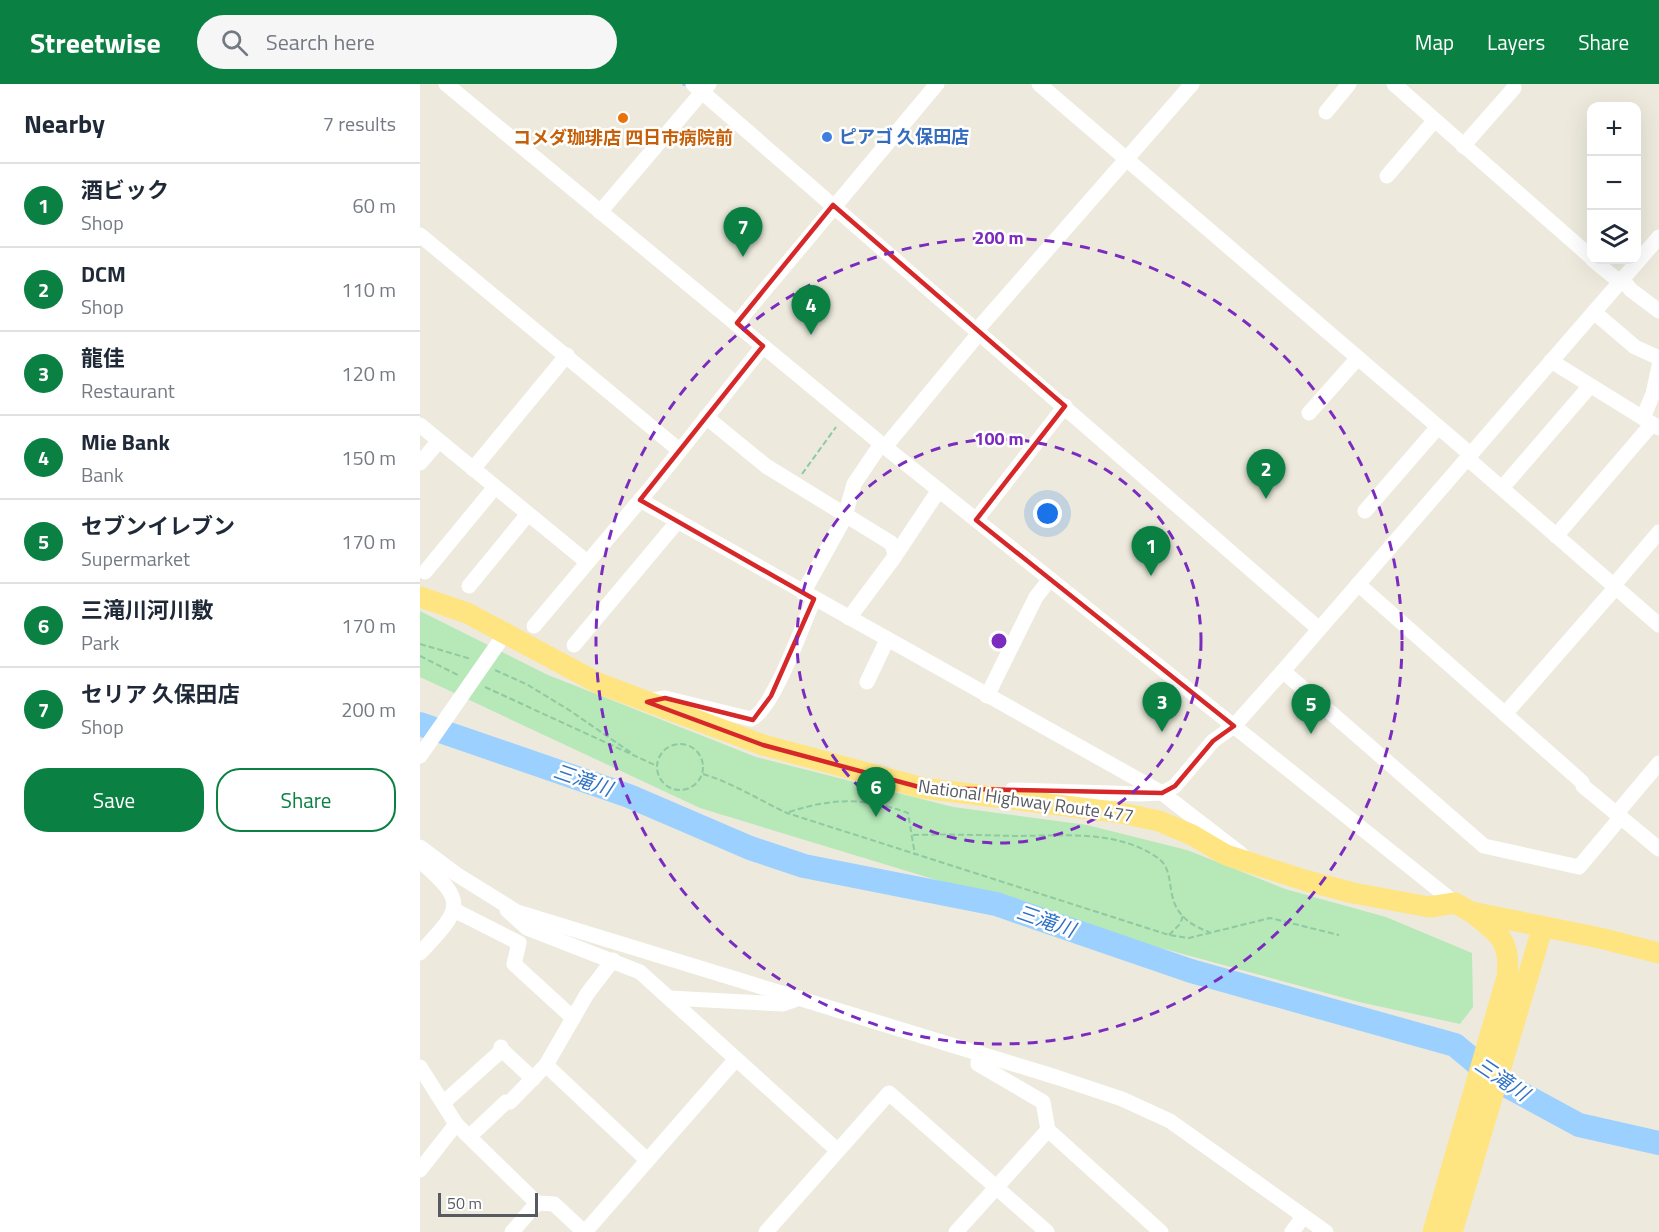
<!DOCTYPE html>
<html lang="en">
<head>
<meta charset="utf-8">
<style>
  :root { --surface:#fff; --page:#f6f6f7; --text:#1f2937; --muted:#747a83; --line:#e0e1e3; --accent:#0b8043 }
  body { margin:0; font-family:"Titillium Web","Noto Sans JP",sans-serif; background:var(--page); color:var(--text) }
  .controls { position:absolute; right:18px; top:18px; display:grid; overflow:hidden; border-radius:12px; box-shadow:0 6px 24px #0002 }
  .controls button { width:54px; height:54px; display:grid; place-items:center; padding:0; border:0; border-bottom:2px solid var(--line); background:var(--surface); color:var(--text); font:30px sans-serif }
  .scale { position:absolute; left:18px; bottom:15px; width:100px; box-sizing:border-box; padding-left:6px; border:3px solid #575b61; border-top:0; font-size:16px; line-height:21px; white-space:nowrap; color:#575b61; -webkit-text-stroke:4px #fff; paint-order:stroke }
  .you { position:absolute; left:628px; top:430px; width:21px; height:21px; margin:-15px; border:4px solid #fff; border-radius:50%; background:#1a73e8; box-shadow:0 0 0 9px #1a73e833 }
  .badge { display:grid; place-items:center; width:39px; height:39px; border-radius:50%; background:var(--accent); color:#fff; font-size:20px; font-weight:700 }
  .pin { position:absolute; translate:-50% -50px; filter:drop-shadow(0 2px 3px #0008) }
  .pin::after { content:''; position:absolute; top:32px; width:21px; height:18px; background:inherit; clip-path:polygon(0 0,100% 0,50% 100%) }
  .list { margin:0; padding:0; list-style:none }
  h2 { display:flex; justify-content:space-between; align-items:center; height:78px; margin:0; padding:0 24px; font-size:26px }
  h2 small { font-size:20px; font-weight:400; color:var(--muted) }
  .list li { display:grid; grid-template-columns:39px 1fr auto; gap:18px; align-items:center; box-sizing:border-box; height:84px; padding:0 24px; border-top:2px solid var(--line) }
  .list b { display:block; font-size:22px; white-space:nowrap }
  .list p { margin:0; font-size:20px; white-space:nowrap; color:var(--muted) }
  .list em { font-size:20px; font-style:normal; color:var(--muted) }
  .actions { display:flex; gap:12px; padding:18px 24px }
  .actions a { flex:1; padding:14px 0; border:2px solid var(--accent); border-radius:24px; text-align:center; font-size:21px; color:var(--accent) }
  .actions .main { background:var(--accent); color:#fff }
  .icon { flex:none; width:33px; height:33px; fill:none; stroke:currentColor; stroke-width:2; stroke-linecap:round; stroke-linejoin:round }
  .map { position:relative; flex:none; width:1239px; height:1148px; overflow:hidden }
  header { display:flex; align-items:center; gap:36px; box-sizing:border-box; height:84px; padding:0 30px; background:var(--accent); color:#fff }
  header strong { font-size:28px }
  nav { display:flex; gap:33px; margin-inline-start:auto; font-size:21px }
  .search { width:420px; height:54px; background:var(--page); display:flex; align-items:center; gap:15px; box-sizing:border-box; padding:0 21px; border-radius:33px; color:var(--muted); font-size:22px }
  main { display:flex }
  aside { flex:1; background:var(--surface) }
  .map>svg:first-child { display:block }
</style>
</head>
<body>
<header>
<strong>Streetwise</strong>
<div class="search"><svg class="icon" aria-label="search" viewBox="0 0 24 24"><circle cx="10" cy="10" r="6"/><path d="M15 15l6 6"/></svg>Search here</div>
<nav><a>Map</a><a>Layers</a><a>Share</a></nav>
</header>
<main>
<aside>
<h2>Nearby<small>7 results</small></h2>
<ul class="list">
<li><span class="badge">1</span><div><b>酒ビック</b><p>Shop</p></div><em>60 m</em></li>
<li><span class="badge">2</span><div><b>DCM</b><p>Shop</p></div><em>110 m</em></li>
<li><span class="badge">3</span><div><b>龍佳</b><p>Restaurant</p></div><em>120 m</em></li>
<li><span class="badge">4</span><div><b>Mie Bank</b><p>Bank</p></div><em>150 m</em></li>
<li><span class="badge">5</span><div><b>セブンイレブン</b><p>Supermarket</p></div><em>170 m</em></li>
<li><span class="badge">6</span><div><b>三滝川河川敷</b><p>Park</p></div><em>170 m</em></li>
<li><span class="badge">7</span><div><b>セリア 久保田店</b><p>Shop</p></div><em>200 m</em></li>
</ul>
<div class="actions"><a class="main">Save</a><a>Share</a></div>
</aside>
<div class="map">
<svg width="1239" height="1148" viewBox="0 0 1239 1148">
  <rect width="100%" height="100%" fill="#edeadd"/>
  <polygon fill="#b6e8b8" points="0,527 128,591 336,673 533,723 667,741 767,766 865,805 966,833 1052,869 1053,923 1040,940 939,918 730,861 280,724 0,593"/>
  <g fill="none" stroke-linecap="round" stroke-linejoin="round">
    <polyline stroke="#9bd0ff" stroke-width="4" points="264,0 265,0"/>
    <polyline stroke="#9bd0ff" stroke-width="24" points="0,640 209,712 330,764 384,782 576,820 771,887 1035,961 1078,997 1159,1041 1239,1059"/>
    <g stroke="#8fc9a2" stroke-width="2" stroke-dasharray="6 3" stroke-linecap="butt">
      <polyline points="382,390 416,343"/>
      <polyline points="0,560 51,575"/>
      <polyline points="0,572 38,591"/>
      <polyline points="75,586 108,601 149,626 213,670"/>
      <polyline points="65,603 237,682"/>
      <circle cx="260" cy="683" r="23"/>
      <path d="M283,690C313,699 339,716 367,729L749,851L769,854L850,834L919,851"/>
      <path d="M369,728C412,714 444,713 488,729L495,771"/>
      <path d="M493,751C527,750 560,751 594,752C641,752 697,745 738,774C762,792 734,828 789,848"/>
      <polyline points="749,851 760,840 763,832"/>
    </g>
    <g stroke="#fff" stroke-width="15">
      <polyline points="26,0 465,363 1035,819"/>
      <polyline points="273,0 899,545"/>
      <polyline points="619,0 1050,370"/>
      <polyline points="974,0 1172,174"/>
      <polyline points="906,28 929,0"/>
      <polyline points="1043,62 1094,4"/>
      <polyline points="967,92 1014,37"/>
      <polyline points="180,128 289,0"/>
      <polyline points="0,151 259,366"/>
      <polyline points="1173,176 1200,198"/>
      <polyline points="1202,195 1211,206 1239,227"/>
      <polyline points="1174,228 1215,263 1239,274"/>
      <polyline points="317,239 517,0"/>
      <polyline points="557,246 772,0"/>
      <polyline points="1131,277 1239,344"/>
      <polyline points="889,329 937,275"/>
      <polyline points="286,333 346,382 471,459 475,469 473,475 429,534"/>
      <polyline points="1223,334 1233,310 1239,282"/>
      <polyline points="0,341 167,478"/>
      <polyline points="465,363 560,248"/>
      <polyline points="1047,374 1239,541"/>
      <polyline points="0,379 19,357"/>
      <polyline points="53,385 147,271"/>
      <polyline points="1082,404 1170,302"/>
      <polyline points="220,416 742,709 821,770"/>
      <polyline points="945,427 1018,343"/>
      <polyline points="556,436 645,322"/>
      <polyline points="1136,452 1232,340"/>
      <polyline points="473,475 519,406"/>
      <polyline points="5,488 75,403"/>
      <polyline points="938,500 1162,698 1163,702 1239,765"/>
      <polyline points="1194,501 1239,448"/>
      <polyline points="49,502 108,430"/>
      <polyline points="383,509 424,435 434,400 461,360"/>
      <polyline points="114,542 232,402 343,262"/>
      <polyline points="154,561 258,437"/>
      <polyline points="863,587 1064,762 1159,783 1201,733"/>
      <polyline points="447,598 467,556"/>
      <polyline points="567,612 616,513 630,495"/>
      <path d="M233,616L245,614L331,635C353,626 383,540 394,515"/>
      <polyline points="1085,630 1196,503"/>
      <polyline points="0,672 84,551"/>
      <polyline points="592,706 720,710 742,709 755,702 793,657 814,642 863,587 1239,153"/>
      <polyline points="1197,729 1239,679"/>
      <polyline points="0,763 36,790 97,828 636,993 702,1015 750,1037 906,1148"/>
      <path d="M0,777C49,819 41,825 0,869"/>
      <polyline points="34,826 99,859 94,880 153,934"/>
      <polyline points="87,826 107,844 220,888 417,1066"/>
      <polyline points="249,914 363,920 380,914"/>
      <polyline points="81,965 113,995"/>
      <polyline points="559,969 558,980 623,1018 628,1046 741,1148"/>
      <polyline points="126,981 227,1076"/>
      <polyline points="0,983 36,1040 117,1119 134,1120 164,1148"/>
      <polyline points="23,1019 80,968 81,963"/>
      <polyline points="51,1051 86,1018 90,1018 126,981 167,910 193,876"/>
      <polyline points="0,1086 36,1040"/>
      <polyline points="92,1148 117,1119"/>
      <polyline points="165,1148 316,975"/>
      <polyline points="346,1148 469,1009 627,1148"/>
      <polyline points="536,1148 628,1046"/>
      <polyline points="872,1148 883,1133"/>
    </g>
    <g stroke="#ffe482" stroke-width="21">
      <polyline points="0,513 47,529 178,599 343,661 503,704 701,729 739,737 772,751 806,771 884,796 933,809 1009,823 1035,819 1051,828 1180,854 1239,869"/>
      <path d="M1013,1148L1087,893C1091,859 1081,851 1055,831"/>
      <polyline points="1032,1148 1123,842"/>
    </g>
  </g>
  <path fill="none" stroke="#d62828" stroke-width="4.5" stroke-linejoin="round" d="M413,121L645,322L556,436L814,642L793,657L755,702L742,709L503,704L343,661L227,618L245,614L333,636L351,612L394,515L220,416L343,262L317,239Z"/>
  <g fill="none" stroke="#7b2cbf" stroke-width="3" stroke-dasharray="10 8">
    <circle cx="579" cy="557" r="202"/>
    <circle cx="579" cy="557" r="403"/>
  </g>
  <circle fill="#e8710a" stroke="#fff" stroke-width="2" cx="203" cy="34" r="6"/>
  <circle fill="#3f7fe0" stroke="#fff" stroke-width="2" cx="407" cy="53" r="6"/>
  <g text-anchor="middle" stroke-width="5" stroke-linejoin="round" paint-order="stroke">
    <g font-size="18" font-weight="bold" fill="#366cbe" stroke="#fff" text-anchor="start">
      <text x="419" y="59">ピアゴ 久保田店</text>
    </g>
    <g font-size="18" font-weight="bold" fill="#c56008" stroke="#fff">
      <text x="203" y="60">コメダ珈琲店 四日市病院前</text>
    </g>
    <g font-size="18" fill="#575b61" stroke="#fff">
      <text transform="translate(606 717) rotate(8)" y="6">National Highway Route 477</text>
    </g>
    <g font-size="20" font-style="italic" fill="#3073c5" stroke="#fff">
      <text transform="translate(163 696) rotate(19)" y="7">三滝川</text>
      <text transform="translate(626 837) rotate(19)" y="7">三滝川</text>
      <text transform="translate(1082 995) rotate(34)" y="7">三滝川</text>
    </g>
  </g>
  <circle cx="579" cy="557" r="9" fill="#7b2cbf" stroke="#fff" stroke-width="3"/>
  <g font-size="18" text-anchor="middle" font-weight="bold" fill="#7b2cbf" stroke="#fff" stroke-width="5" stroke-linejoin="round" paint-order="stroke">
    <text x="579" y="160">200 m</text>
    <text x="579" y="361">100 m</text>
  </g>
</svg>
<div class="controls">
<button>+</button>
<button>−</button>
<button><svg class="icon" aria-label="layers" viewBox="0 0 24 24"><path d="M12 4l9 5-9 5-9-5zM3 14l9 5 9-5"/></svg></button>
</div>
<div class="scale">50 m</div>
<div class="you"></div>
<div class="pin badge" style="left:731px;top:492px">1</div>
<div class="pin badge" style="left:846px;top:415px">2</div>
<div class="pin badge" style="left:742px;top:648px">3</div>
<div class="pin badge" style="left:391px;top:251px">4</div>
<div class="pin badge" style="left:891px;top:650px">5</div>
<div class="pin badge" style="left:456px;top:733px">6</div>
<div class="pin badge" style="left:323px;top:173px">7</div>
</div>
</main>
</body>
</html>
